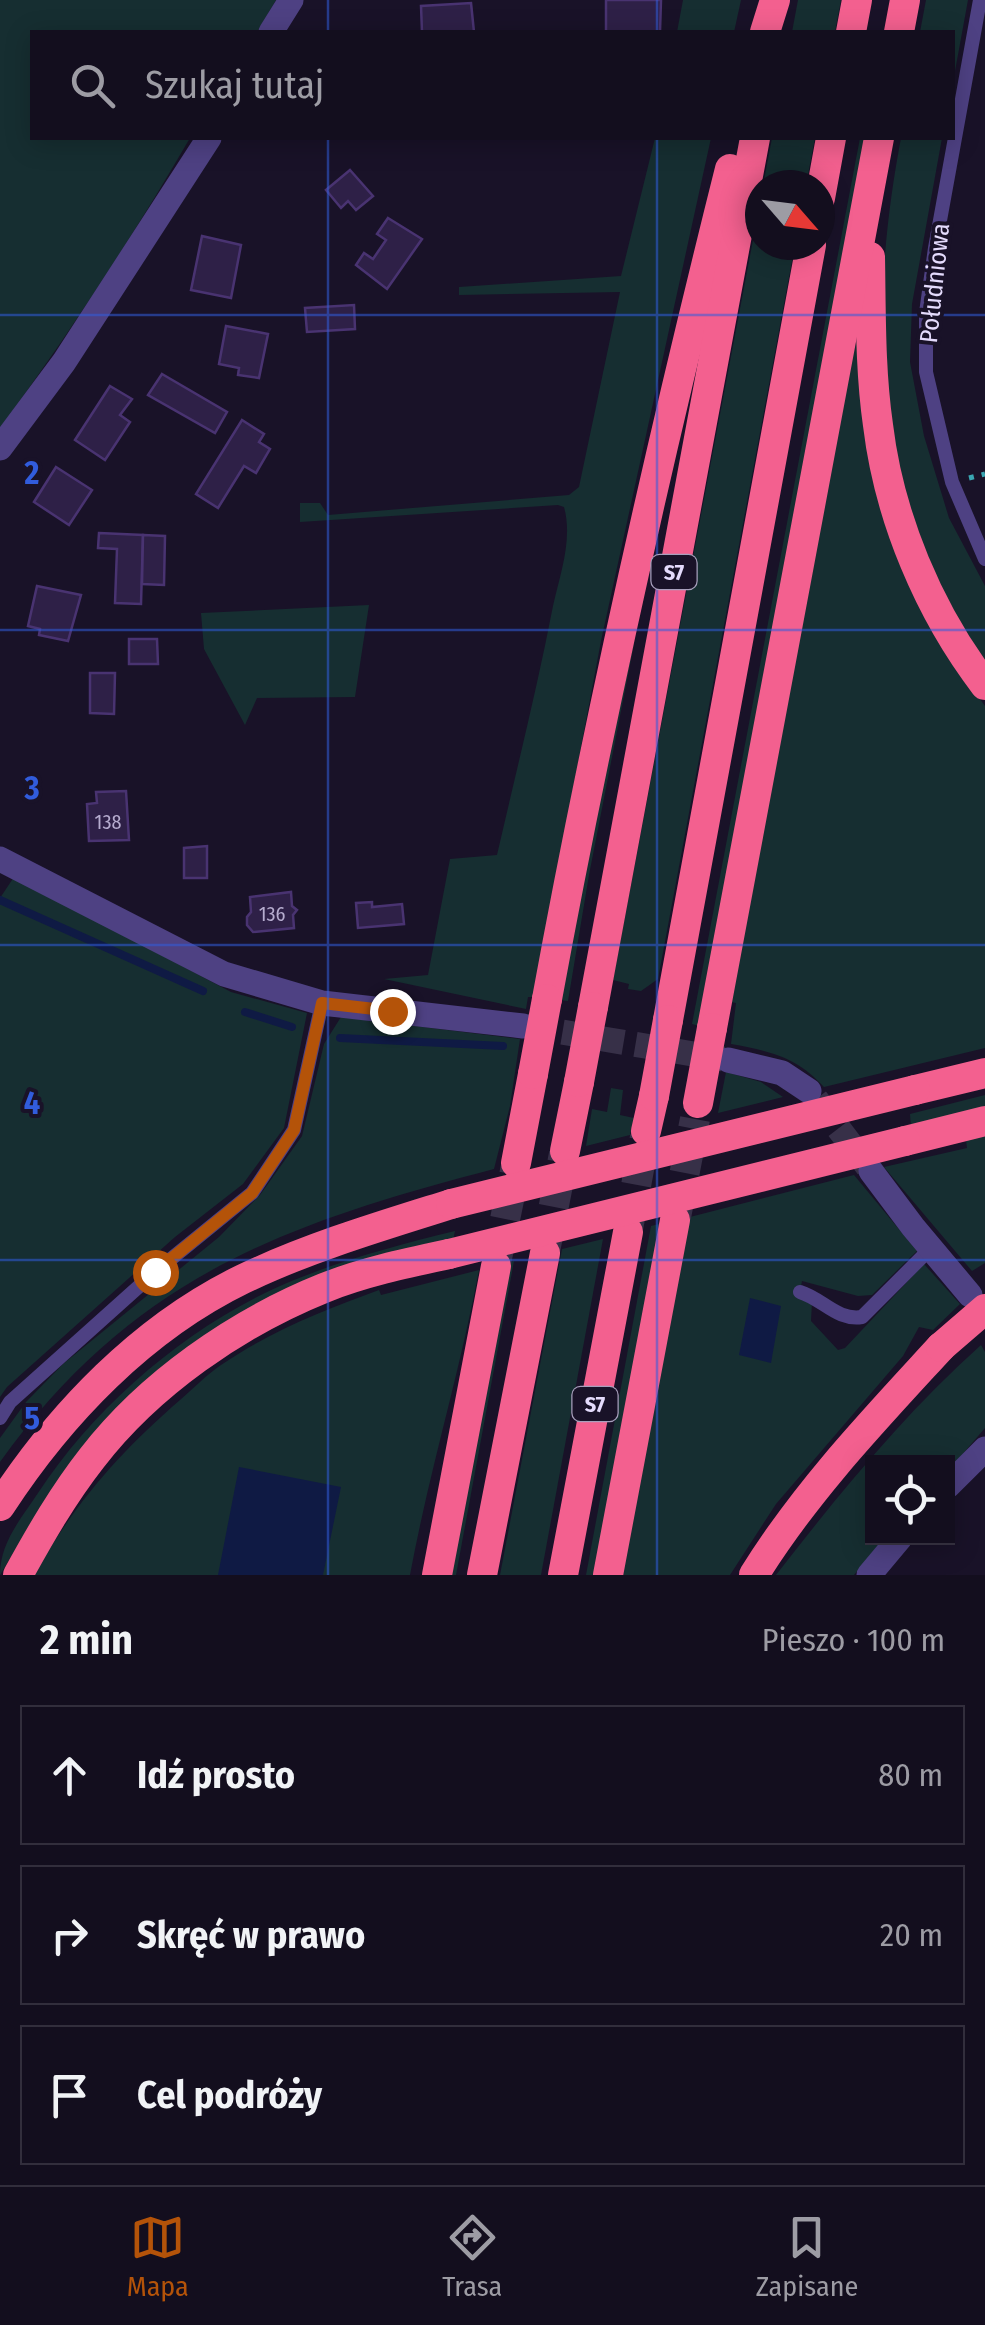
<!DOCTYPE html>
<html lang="pl">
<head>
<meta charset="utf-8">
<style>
  :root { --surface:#130e1e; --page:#1c1727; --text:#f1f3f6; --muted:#9d9ca4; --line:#322e3c; --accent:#b45309 }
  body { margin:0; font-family:"Fira Sans Condensed",sans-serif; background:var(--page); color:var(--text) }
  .controls { position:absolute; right:30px; bottom:30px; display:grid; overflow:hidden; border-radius:0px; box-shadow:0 5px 25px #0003 }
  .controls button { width:90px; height:90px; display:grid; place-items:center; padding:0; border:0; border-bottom:2px solid var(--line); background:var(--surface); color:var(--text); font:50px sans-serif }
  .compass { position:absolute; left:745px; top:170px; width:90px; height:90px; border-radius:50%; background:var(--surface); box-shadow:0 5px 25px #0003; rotate:118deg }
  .stop { position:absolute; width:30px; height:30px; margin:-22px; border:8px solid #b45309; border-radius:50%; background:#fff }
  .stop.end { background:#b45309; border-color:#fff; box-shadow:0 2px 10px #0008 }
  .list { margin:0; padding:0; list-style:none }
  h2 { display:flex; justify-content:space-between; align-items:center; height:130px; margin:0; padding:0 40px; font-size:42px }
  h2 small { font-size:32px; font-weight:400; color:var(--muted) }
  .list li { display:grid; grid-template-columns:65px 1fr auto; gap:30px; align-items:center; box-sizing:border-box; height:140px; margin:0 20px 20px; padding:0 20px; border:2px solid var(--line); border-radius:0px }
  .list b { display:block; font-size:38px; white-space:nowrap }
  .list em { font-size:32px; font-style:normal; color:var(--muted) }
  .icon { flex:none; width:55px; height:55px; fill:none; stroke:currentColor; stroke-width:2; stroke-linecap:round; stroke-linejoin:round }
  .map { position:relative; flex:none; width:985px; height:1575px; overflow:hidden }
  .search { position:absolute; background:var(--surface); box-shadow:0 5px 25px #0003; left:30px; right:30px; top:30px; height:110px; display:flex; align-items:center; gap:25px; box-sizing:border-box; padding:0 35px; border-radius:0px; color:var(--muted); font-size:38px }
  .sheet { height:610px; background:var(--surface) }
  nav { display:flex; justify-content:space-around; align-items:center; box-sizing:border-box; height:140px; border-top:2px solid var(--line); background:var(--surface); font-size:28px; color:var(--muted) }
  nav a { display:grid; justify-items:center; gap:5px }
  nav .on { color:var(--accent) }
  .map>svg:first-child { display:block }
</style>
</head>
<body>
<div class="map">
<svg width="985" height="1575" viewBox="0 0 985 1575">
  <rect width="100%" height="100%" fill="#191228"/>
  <g fill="#162e31">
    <path d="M0,0H276L257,32H32V138H190C132,238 69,334 0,428Z"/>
    <polygon points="683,0 741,0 734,32 677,32"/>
    <polygon points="798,0 841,0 835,32 792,32"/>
    <polygon points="926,0 968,0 953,82 952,32 920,32"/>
    <path d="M655,138H711L601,641L534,997H528L526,1009L384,979L428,975L450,859L497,855C516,772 537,689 553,606C560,575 573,539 564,507L558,505L300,522V503H320L328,515L569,495L579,487L620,292L459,295V287L621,276Z"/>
    <polygon points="772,138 815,138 806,185 763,185"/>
    <polygon points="860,138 870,138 703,1027 692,1024"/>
    <path d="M901,138H942L912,304L910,362L924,436L949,518L985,586V662C958,620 930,574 913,526C871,403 877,264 901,138Z"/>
    <polygon points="760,203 760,245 795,245 658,979 641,991 628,989 629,984 613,980"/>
    <path d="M858,336L866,444L885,519L950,658L985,706V1048L824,1087C797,1057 770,1051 731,1044L736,1003L731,1002L847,376Z"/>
    <polygon points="369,605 355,697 257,698 245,725 204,649 201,613"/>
    <polygon points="636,634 589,875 568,1001 559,1000 583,872"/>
    <polygon points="14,877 231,992 307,1013 284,1128 243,1184 175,1237 7,1387 0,1397 0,898"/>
    <path d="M341,1017L520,1039L510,1106L494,1169C283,1224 132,1278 0,1462V1438L26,1402L63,1364L219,1237L260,1195L302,1136L324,1044Z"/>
    <polygon points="726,1072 761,1082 783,1097 718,1113"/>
    <polygon points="611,1088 623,1090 620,1115 634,1118 630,1135 586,1146 592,1109 607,1112"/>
    <polygon points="985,1095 985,1108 911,1127 910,1114"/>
    <polygon points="985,1136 985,1263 972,1271 884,1167 967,1148 966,1140"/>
    <polygon points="854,1175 917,1251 872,1295 858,1296 802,1281 799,1297 812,1302 811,1321 838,1350 845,1348 924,1264 960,1304 933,1330 919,1327 903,1356 776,1504 730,1575 621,1575 686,1218"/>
    <polygon points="663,1223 597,1575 586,1575 651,1226"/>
    <path d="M455,1231L453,1240L294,1292L51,1491L0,1575C0,1543 20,1520 38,1493C97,1403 193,1321 294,1280C346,1259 401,1244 455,1231Z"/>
    <polygon points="603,1239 541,1575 500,1575 562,1249"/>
    <polygon points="514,1261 456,1575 446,1575 504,1264"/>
    <path d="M479,1270C460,1372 429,1472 410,1575H34C75,1503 118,1454 180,1400C193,1389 206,1375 221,1365C269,1332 324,1310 379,1290L381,1295Z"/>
    <path d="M981,1345L985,1352V1428L948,1471V1462H872V1538H884L854,1575H776C839,1494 904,1414 981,1345Z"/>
  </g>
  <g fill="#0f1a44">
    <polygon points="750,1298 781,1306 771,1363 739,1355"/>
    <polygon points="239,1467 341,1487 323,1575 218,1575"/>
  </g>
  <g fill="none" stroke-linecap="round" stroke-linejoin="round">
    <g stroke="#0f1a44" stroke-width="8">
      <polyline points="0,900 203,991"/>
      <polyline points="245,1012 292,1027"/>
      <polyline points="340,1038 503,1046"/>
    </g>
  </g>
  <g fill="#2e2047" stroke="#493371" stroke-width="2.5">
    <polygon points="606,0 661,0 660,32 606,32"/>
    <polygon points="471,3 474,32 422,32 421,6"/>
    <polygon points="350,170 373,196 356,210 348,201 341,208 326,190"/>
    <polygon points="388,218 422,239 387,289 356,265 364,253 373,259 386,240 377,234"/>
    <polygon points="202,236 241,245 231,298 191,290"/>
    <polygon points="354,305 355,329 307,332 305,308"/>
    <polygon points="226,326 268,334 259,378 238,375 239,368 219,364"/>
    <polygon points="162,374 227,412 215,433 148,395"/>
    <polygon points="110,386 132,399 120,415 130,422 105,460 75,440"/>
    <polygon points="242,420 264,434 259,442 270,449 256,473 244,466 218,508 196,494"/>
    <polygon points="56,467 92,490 69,525 34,502"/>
    <polygon points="99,533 143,535 141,604 115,603 117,549 98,548"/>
    <polygon points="143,535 165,536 164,585 142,584"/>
    <polygon points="37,586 81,595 68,641 39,635 40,629 28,626"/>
    <polygon points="129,639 157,639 158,664 129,664"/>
    <polygon points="90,673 115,673 114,714 90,713"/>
    <polygon points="126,791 129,840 89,841 87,804 97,803 96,792"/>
    <polygon points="207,846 207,878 184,878 184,848"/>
    <polygon points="291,892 292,906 297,910 293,915 294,928 253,932 247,925 247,917 251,912 250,897"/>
    <polygon points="372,902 372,907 402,904 404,924 358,928 356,903"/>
  </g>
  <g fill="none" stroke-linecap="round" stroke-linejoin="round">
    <g stroke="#373048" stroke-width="25" stroke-dasharray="25 12" stroke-linecap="butt">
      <polyline points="526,1026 723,1059"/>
      <polyline points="816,1099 868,1167"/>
    </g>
    <g stroke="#373048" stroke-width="30" stroke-dasharray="30 15" stroke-linecap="butt">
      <polyline points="676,1217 695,1119"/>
      <polyline points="628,1229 645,1137"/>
      <polyline points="545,1251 564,1154"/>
      <polyline points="496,1263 516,1166"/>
    </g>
    <polyline stroke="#3aa6b2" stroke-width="5" stroke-dasharray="5 8" stroke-linecap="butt" points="969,478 985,474"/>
    <g stroke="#4e4183" stroke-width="14">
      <polyline points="980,0 935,248 926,313 926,372 952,482 985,559"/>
      <path d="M800,1292C823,1299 837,1321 862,1317L930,1249"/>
      <polyline points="0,1418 10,1402 155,1272 252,1193 294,1130 322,1003"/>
    </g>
    <g stroke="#4e4183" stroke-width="25">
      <polyline points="271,32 291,0"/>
      <polyline points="0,448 64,362 209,138"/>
      <polyline points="0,859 224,974 322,1003 523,1026"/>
      <polyline points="728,1060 782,1073 809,1091"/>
      <polyline points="871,1171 913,1227 970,1295"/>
      <polyline points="948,1486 985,1449"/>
      <polyline points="869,1575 900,1538"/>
    </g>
    <g stroke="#f3608f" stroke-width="30">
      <polyline points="765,32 775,0"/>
      <polyline points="851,32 857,0"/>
      <polyline points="899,32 905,0"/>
      <polyline points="820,198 831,138"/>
      <path d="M870,257C871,313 870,370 878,425C889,517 929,612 985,685"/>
      <path d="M547,999C598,721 661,444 730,169"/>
      <polyline points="593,1007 755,138"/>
      <polyline points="668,1020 811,245"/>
      <polyline points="712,1028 879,138"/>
      <polyline points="915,1090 985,1073"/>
      <polyline points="646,1131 654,1096"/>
      <polyline points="905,1141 985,1121"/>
      <polyline points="565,1151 579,1082"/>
      <polyline points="516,1163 533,1074"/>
      <path d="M0,1506C60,1414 142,1328 243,1279C310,1247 381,1226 451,1204"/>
      <path d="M18,1575C40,1535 63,1495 92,1458C149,1384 237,1323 324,1288C364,1272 407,1263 449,1254"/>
      <polyline points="437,1575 496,1266"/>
      <polyline points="482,1575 545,1253"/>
      <polyline points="563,1575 628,1232"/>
      <polyline points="608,1575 675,1220"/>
      <path d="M754,1575C806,1491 874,1420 941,1347"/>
    </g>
    <g stroke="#f3608f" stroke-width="30">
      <polyline points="533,1074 547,999"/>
      <polyline points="579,1082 593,1007"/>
      <polyline points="654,1096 668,1020"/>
      <polyline points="698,1103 712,1028"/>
      <polyline points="451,1204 915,1090"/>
      <polyline points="449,1254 905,1141"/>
      <polyline points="941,1347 985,1309"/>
    </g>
  </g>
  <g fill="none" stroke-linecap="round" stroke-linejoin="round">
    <polyline stroke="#b45309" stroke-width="12" points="155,1272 252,1193 294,1130 322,1003 392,1011"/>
  </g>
  <path fill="none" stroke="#315cdc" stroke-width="2.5" stroke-opacity="0.55" d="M328,0V32M657,0V32M328,138V1575M657,138V1575M0,315H985M0,630H985M0,945H985M0,1260H985"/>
  <g text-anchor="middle" stroke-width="8" stroke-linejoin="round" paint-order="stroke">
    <g font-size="20" fill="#b6accf">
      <text x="108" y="829">138</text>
      <text x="272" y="921">136</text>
    </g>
    <g fill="#191228" stroke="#a79fbc" stroke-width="2.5">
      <rect x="651.5" y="555" width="45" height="34" rx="8"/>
      <rect x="572.5" y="1387" width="45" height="34" rx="8"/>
    </g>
    <g font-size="22" font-weight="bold" fill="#e4dbfc">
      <text x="674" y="580">S7</text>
      <text x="595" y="1412">S7</text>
    </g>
    <g font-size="25" fill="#e4dbfc" stroke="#191228">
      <text transform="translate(934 283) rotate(-84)" y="9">Południowa</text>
    </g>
  </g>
  <g font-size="32" text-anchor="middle" font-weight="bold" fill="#315cdc" stroke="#191228" stroke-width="8" stroke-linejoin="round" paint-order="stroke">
    <text x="32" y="484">2</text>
    <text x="32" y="799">3</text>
    <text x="32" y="1114">4</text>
    <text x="32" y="1429">5</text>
  </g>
</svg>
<div class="controls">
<button><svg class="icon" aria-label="locate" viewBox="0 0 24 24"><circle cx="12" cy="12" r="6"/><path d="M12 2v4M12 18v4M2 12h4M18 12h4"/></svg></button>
</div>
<svg class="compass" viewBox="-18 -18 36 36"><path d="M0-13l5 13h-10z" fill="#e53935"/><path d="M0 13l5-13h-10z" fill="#9d9ca4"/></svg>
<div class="stop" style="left:155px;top:1272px"></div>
<div class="stop end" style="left:392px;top:1011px"></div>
<div class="search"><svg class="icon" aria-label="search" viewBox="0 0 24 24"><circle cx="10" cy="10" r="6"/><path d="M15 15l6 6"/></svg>Szukaj tutaj</div>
</div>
<section class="sheet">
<h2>2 min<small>Pieszo · 100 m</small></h2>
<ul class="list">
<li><svg class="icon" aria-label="ahead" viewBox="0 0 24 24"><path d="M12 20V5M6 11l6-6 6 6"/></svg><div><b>Idź prosto</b></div><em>80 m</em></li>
<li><svg class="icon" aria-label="right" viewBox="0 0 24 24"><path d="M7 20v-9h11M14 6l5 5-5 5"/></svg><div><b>Skręć w prawo</b></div><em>20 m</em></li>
<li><svg class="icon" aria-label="arrive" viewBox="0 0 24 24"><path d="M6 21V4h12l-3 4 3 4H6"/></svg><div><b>Cel podróży</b></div></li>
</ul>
</section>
<nav>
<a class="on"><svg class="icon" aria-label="map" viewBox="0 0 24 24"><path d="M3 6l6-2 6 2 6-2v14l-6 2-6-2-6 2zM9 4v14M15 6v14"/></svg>Mapa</a>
<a><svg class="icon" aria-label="directions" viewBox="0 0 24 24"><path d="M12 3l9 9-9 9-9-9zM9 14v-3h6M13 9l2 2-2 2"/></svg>Trasa</a>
<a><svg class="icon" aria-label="saved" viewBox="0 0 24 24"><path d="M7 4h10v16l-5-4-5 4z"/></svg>Zapisane</a>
</nav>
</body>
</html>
